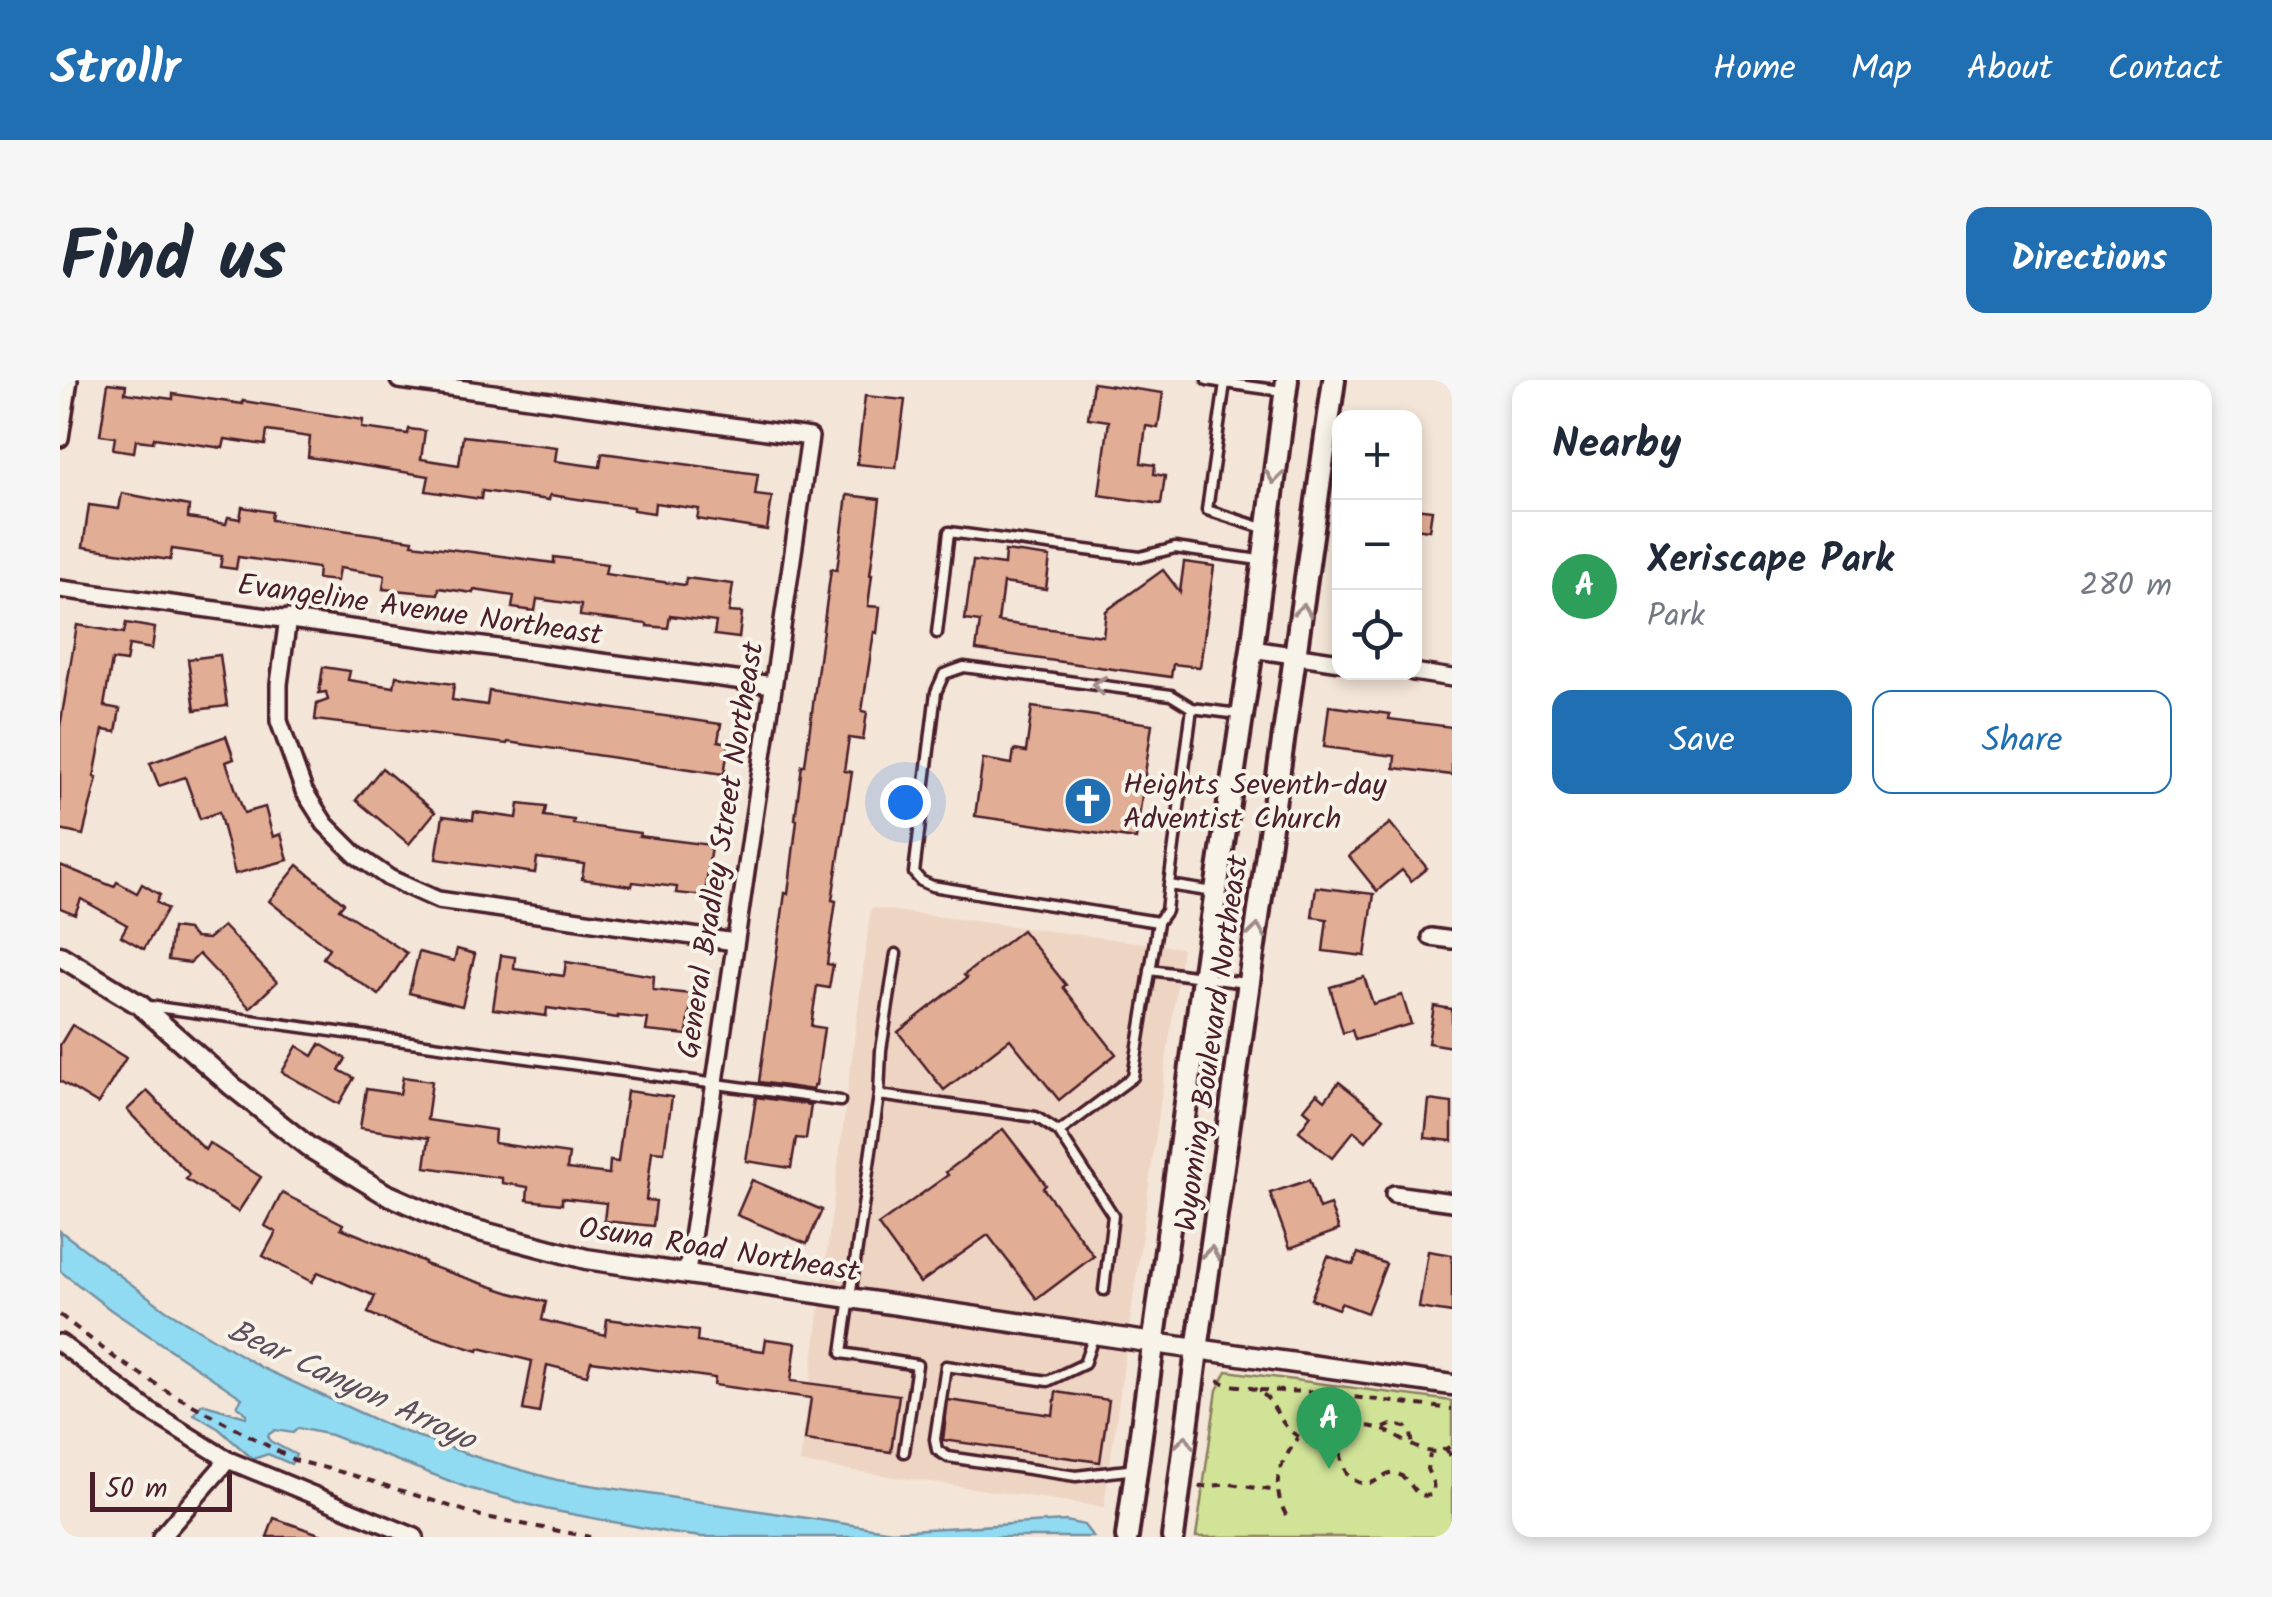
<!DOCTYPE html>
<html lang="en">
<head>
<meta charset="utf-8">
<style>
  :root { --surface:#fff; --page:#f6f6f7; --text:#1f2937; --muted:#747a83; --line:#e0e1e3; --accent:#1f6fb2 }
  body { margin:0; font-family:Kalam,sans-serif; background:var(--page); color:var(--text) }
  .controls { position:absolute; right:30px; top:30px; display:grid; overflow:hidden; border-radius:20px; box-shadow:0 5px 15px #0003 }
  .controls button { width:90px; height:90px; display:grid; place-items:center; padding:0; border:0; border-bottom:2px solid var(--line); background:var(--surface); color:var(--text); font:50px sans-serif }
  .scale { position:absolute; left:30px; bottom:25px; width:142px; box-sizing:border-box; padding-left:10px; border:5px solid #4a1f2b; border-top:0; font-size:28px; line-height:35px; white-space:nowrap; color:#4a1f2b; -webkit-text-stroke:8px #f7f3e8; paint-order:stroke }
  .you { position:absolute; left:845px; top:422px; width:35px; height:35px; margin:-25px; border:8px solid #fff; border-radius:50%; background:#1a73e8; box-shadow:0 0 0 15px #1a73e833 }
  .badge { display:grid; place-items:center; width:65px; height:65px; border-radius:50%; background:var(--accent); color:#fff; font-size:32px; font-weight:700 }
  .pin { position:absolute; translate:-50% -82px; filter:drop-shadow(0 2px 5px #0008) }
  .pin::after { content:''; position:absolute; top:52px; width:35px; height:30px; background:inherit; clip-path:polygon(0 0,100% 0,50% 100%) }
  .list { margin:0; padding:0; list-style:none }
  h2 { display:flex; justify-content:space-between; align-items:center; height:130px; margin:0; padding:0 40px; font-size:42px }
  h2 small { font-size:32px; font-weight:400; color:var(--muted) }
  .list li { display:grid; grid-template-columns:65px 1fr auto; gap:30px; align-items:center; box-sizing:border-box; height:150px; padding:0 40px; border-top:2px solid var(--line) }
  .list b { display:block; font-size:38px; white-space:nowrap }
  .list p { margin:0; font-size:32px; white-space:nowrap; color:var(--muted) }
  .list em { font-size:32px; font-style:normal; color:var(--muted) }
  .actions { display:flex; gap:20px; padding:30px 40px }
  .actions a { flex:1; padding:22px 0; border:2px solid var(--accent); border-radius:20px; text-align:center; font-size:35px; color:var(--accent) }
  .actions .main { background:var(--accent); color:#fff }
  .icon { flex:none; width:55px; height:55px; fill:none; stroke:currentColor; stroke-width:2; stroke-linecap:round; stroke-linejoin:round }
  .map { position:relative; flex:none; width:1392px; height:1157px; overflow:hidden; border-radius:20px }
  header { display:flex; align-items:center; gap:60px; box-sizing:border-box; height:140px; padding:0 50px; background:var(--accent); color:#fff }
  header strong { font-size:48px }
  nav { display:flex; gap:55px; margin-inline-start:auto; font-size:35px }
  .intro { display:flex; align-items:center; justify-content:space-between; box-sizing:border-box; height:240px; padding:0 60px }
  h1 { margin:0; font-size:70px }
  .button { padding:25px 45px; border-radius:20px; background:var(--accent); color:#fff; font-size:35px; font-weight:700 }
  main { display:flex; gap:60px; padding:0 60px }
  aside { flex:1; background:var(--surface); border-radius:20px; box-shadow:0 5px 15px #0003 }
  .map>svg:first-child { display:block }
</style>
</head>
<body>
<header>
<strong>Strollr</strong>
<nav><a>Home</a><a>Map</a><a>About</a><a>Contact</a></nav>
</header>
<div class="intro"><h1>Find us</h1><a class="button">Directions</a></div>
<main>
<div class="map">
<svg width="1392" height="1157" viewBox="0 0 1392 1157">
  <rect width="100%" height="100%" fill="#f3e5d7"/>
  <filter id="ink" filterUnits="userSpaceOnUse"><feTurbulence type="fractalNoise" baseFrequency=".01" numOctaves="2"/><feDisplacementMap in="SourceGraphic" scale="20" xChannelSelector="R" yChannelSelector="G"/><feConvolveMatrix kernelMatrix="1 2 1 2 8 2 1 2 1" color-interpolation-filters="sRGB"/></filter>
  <g filter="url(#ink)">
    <polygon fill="#eed4c3" points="811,528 1122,568 1044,1127 740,1083"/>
    <polygon fill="#d0e397" stroke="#8d8161" stroke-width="2.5" points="1167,991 1392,1021 1392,1157 1136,1157 1157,1010"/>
    <polygon fill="#91dbf2" stroke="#7590a2" stroke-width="2.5" points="0,851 106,930 202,988 331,1047 422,1079 497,1100 832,1151 1006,1141 1024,1145 1033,1157 642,1157 611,1153 485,1129 408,1108 271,1055 238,1048 233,1053 215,1050 208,1055 210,1061 236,1075 231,1084 208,1074 193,1079 159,1049 134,1034 142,1024 186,1037 187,1034 177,1026 182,1018 51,930 0,891"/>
    <g fill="#e1ad94" stroke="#4a1f2b" stroke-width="2.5">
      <polygon points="48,3 66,5 65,13 113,19 113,14 183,24 183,21 303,40 302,48 348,54 349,49 365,51 361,79 399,85 403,56 497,67 495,81 540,87 542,73 698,94 695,115 712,117 707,150 637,139 639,129 595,123 594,133 573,130 573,127 490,115 489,120 422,111 421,119 366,111 369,96 248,77 250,57 207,51 205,65 165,59 163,68 94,58 93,62 76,60 74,72 53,69 55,57 40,55"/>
      <polygon points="1033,3 1103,13 1098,48 1086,46 1081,83 1095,85 1094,94 1105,96 1101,124 1039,115 1049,41 1028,38"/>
      <polygon points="805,16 845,20 836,88 797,84"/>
      <polygon points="62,113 129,126 128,138 166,144 168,137 180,139 182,127 212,132 211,140 353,160 352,164 494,183 494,177 547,184 545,194 625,205 626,198 673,204 669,232 682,233 679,258 654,255 656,242 610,236 608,248 587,246 587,244 520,236 521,225 477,219 475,231 452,228 454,216 414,210 413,213 379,208 378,214 323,209 325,195 279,188 277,201 257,199 258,188 178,177 176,189 160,187 162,176 112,169 110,180 23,167 29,125 59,129"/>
      <polygon points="787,115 820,119 810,195 812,195 808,226 820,227 817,253 814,252 802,331 807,332 803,360 789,358 784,391 792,392 772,520 776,521 767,584 773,585 769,608 757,606 751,646 764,648 756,705 754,705 753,710 699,702 725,513 728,514 737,440 735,439 742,385 745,385 771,189 777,190"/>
      <polygon points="1354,128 1372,130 1369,150 1354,148"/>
      <polygon points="945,171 990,177 986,209 943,203 938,242 1043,256 1046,231 1103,190 1120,212 1124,182 1154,186 1140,287 1113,284 1111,297 916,270 920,242 905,240 913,181 944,185"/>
      <polygon points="66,243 95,248 92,269 69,265 66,282 52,280 44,326 60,329 56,352 43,350 34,397 37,398 23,455 0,450 0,347 17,245 64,253"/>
      <polygon points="160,275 167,326 135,330 128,279"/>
      <polygon points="263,287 290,291 288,300 334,307 336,296 394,304 392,320 427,325 429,311 661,344 658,361 669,363 664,394 448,362 447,364 255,340 257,324 268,320 266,312 259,313"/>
      <polygon points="1269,326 1330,334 1329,339 1392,347 1392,395 1334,388 1335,376 1264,367"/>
      <polygon points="972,327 1092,344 1076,459 915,436 923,379 952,384 954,370 966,372"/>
      <polygon points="166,356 174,379 166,382 184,433 205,427 213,457 221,454 228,480 175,494 159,432 140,439 125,397 99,406 90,383"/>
      <polygon points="322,388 375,432 349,464 296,420"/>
      <polygon points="459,424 486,427 484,436 514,440 513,444 580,453 579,456 651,465 645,516 616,513 617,507 573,502 572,506 522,499 524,484 477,478 475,493 376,479 383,436 413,440 414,432 457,438"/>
      <polygon points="1330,443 1367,488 1351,501 1342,490 1317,511 1289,476"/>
      <polygon points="0,485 54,507 57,502 77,513 82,504 100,515 96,522 107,529 84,569 61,556 67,545 21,519 15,534 0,528"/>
      <polygon points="238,485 284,523 279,529 347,573 319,615 263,578 269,568 209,521"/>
      <polygon points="1256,507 1314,514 1305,576 1263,571 1267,539 1252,537"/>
      <polygon points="163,546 217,602 190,628 139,574 130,583 108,580 112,548 127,550 135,558 148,559"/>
      <polygon points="962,550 1006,605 1003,607 1056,674 999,720 950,659 884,710 838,652 907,598 904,595"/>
      <polygon points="397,569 415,574 402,626 349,613 359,572 394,581"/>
      <polygon points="441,575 455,577 454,589 504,596 506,582 594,596 593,610 632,614 627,655 586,651 588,639 558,636 558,638 487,628 486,636 433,629"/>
      <polygon points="1304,597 1313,624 1342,615 1351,644 1295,660 1292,650 1283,653 1270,607"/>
      <polygon points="1374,626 1392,629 1392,667 1368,663"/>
      <polygon points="12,645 66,678 38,724 0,701 0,665"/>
      <polygon points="260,664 286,679 279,690 294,698 279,724 222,692 237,666 253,676"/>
      <polygon points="343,697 372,701 367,740 435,750 434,763 509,774 507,789 549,794 550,781 558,782 567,711 612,717 604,772 592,771 586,820 596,821 593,846 544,841 546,823 502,818 502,824 467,820 468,807 442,803 442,798 365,787 369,758 300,748 306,709 340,714"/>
      <polygon points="1279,702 1324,738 1306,761 1294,751 1272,778 1239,751 1251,735 1244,729 1257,713 1265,720"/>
      <polygon points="87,711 145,770 149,763 201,797 178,832 126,799 129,794 67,730"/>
      <polygon points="696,717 751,725 746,759 736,758 731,788 686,781"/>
      <polygon points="1369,720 1392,723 1392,761 1365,758"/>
      <polygon points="943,749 986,805 983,808 1034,876 977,919 928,855 860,903 818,845 888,795 886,792"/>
      <polygon points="692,800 762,830 747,864 677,835"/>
      <polygon points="1249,800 1259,829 1270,825 1279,850 1230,868 1210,813"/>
      <polygon points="222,813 283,844 281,848 365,882 364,884 451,913 486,922 482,940 545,955 547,939 638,951 637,962 704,971 706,959 736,963 731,1001 839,1015 831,1072 745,1060 751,1018 654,1005 655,998 531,981 527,995 487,985 479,1033 463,1030 472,981 419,968 418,971 339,946 308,933 315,916 258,892 252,902 203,876 216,852 205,846"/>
      <polygon points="1368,871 1392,875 1392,933 1359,928"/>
      <polygon points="1298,873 1326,884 1307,933 1281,923 1278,929 1251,919 1268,876 1293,885"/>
      <polygon points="996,1012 1049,1020 1040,1082 883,1060 888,1020 993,1035"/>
      <polygon points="214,1138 262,1155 262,1157 207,1157"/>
    </g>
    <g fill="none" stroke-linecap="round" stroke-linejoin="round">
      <g stroke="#4a1f2b" stroke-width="15">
        <g id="service">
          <polyline points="1147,0 1165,3"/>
          <polyline points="1203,148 1147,130 1165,3 1222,11"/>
          <polyline points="877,253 889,152 1080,177 1115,168 1199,180"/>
          <polyline points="1109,505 1132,328"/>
          <polyline points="1154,512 1109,505 1106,531 1098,542 872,506 861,501 854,493 876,312 884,294 904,287 1111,315 1132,328 1178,334"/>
          <polyline points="1090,590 1185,603"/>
          <polyline points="89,626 780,721"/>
          <polyline points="819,715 821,670 836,574"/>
          <polyline points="999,752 1053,835 1044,910"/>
          <polyline points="1034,955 1024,984 988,1001 886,986 875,1059 877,1070 888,1077 1016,1096 1076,1089"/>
          <polyline points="844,1072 857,985 782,973 819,715 976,737 999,752 1073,697 1098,542"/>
        </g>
      </g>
      <g stroke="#4a1f2b" stroke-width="22">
        <g id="minor">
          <polyline points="339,0 750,57 627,892"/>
          <polyline points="0,58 9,0"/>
          <polyline points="0,209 713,305"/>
          <polyline points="228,238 219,304 219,341 244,411 265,444 296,475 329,498 378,520 675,562"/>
          <polyline points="1192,269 1280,282"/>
          <polyline points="1353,292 1392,298"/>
          <polyline points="1371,557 1392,560"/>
          <polyline points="1334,814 1392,822"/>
          <polyline points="0,963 88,1030 168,1080 355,1157"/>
          <polyline points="101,1157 168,1080"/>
        </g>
      </g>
      <g stroke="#4a1f2b" stroke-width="25">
        <polyline id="tertiary" points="0,576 80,625 172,706 250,768 324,813 397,845 526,879 1094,963 1392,1005"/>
      </g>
      <g stroke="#4a1f2b" stroke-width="28">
        <g id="secondary">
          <polyline points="1067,1157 1143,598 1192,269 1227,0"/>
          <polyline points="1113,1157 1137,970 1274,0"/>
        </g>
      </g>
      <g stroke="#4a1f2b" stroke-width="4" stroke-dasharray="8 8" stroke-linecap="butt">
        <polyline points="0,935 55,978 107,1011 234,1080 289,1094 421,1136 530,1157"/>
        <path d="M1158,1000C1172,1009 1190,1003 1203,1014C1217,1026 1220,1047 1238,1056C1274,1072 1284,1041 1313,1047C1339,1051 1365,1086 1392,1065"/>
        <polyline points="1199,1010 1251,1012 1392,1029"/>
        <polyline points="1324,1048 1331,1045 1346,1047 1351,1053 1353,1067"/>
        <path d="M1278,1057C1280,1068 1281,1080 1285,1090C1288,1097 1290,1098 1296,1101C1318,1112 1323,1085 1340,1095C1355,1103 1352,1119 1372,1115C1376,1103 1371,1099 1367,1089L1370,1074"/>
        <polyline points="1386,1069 1392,1078"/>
        <polyline points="1139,1107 1170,1104 1217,1111"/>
        <path d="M1226,1135C1210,1104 1219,1085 1238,1058"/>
      </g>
      <use href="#service" stroke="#f7f3e8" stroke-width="8"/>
      <use href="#minor" stroke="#f7f3e8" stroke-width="15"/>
      <use href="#tertiary" stroke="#f7f3e8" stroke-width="18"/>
      <use href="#secondary" stroke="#f7f3e8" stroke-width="20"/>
    </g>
    <defs><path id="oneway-chevron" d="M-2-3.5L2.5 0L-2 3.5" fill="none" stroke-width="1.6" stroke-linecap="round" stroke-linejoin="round" transform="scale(2.5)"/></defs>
    <g stroke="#a0898a">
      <use href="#oneway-chevron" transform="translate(1214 97) rotate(97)"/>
      <use href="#oneway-chevron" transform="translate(1243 230) rotate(-82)"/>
      <use href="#oneway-chevron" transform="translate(1039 305) rotate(-172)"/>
      <use href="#oneway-chevron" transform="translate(1197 551) rotate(-82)"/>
      <use href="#oneway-chevron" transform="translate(1151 873) rotate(-82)"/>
      <use href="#oneway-chevron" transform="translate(1125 1062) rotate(-83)"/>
    </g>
  </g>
  <defs>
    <g id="church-disc" transform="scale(2.5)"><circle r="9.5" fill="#1f6fb2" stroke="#f7f3e8"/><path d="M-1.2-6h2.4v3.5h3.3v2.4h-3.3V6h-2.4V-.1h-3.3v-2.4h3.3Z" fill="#fff"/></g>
  </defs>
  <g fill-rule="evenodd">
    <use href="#church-disc" x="1028" y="421"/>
  </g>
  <g text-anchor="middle" stroke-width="8" stroke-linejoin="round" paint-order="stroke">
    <g font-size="30" fill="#4a1f2b" stroke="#f7f3e8">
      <text transform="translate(360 229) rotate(8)" y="10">Evangeline Avenue Northeast</text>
      <text transform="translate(660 470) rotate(-81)" y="10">General Bradley Street Northeast</text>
      <text transform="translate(1151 663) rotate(-82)" y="10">Wyoming Boulevard Northeast</text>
      <text transform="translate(659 869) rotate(9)" y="10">Osuna Road Northeast</text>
    </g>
    <g font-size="30" fill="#4a1f2b" stroke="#f7f3e8" text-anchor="start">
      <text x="1063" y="414">Heights Seventh-day<tspan x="1063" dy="34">Adventist Church</tspan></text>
    </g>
    <g font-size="32" font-style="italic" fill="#5c4e5d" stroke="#f7f3e8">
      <text transform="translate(292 1004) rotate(25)" y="11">Bear Canyon Arroyo</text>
    </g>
  </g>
</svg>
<div class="controls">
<button>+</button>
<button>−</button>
<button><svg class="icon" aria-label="locate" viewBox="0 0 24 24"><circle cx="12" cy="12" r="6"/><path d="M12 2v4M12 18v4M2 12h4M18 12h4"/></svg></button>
</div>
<div class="scale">50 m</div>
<div class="you"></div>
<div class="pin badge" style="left:1269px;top:1089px;background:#2e9e5b">A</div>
</div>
<aside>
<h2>Nearby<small></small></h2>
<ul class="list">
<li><span class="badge" style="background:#2e9e5b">A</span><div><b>Xeriscape Park</b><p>Park</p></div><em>280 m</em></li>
</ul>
<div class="actions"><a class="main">Save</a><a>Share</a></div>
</aside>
</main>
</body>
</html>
